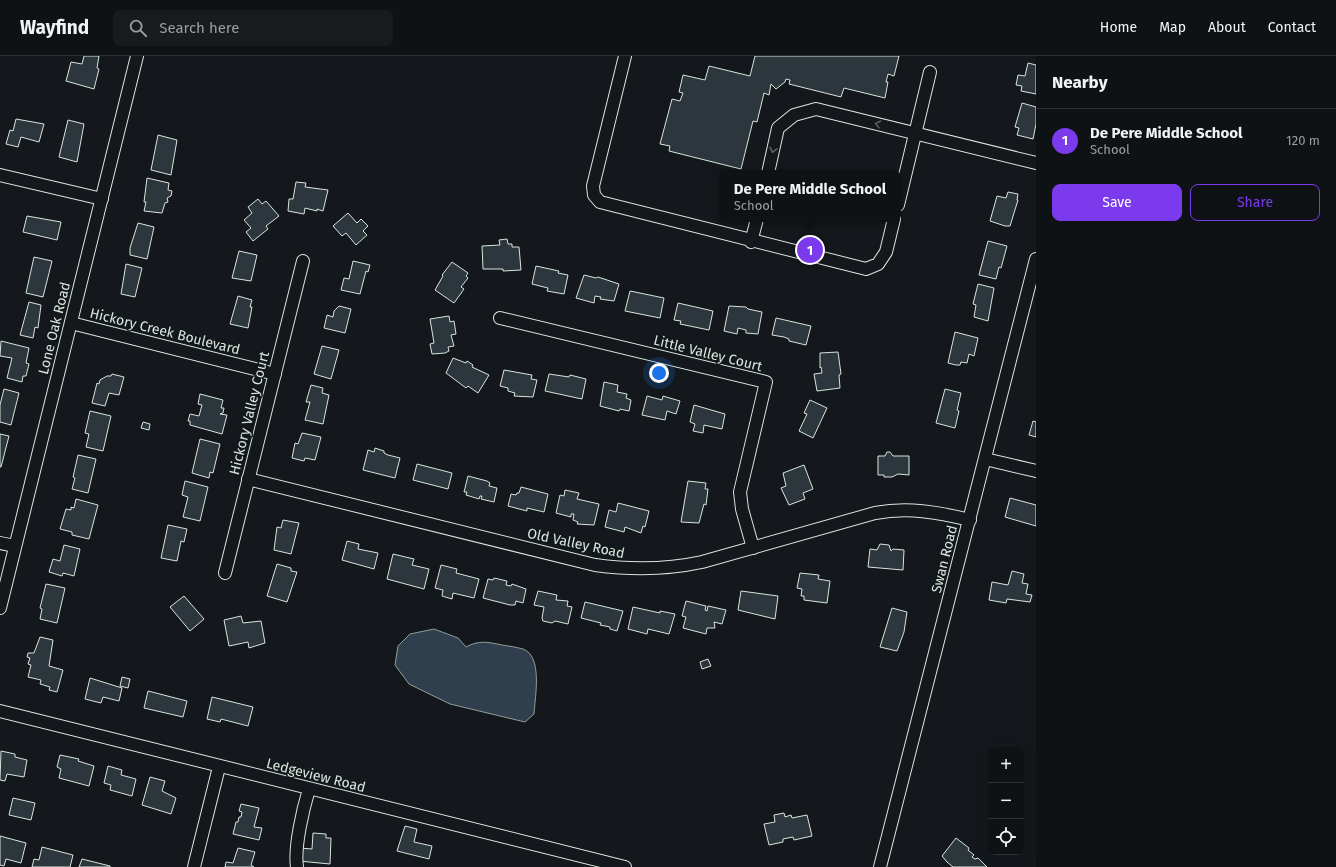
<!DOCTYPE html>
<html lang="en">
<head>
<meta charset="utf-8">
<style>
  :root { --surface:#0f1215; --page:#181b1e; --text:#f1f3f6; --muted:#9b9ea0; --line:#2f3234; --accent:#7c3aed }
  body { margin:0; font-family:"Fira Sans",sans-serif; background:var(--page); color:var(--text) }
  .controls { position:absolute; right:12px; bottom:12px; display:grid; overflow:hidden; border-radius:8px; box-shadow:0 4px 16px #0002 }
  .controls button { width:36px; height:36px; display:grid; place-items:center; padding:0; border:0; border-bottom:1px solid var(--line); background:var(--surface); color:var(--text); font:20px sans-serif }
  .you { position:absolute; left:659px; top:317px; width:14px; height:14px; margin:-10px; border:3px solid #fff; border-radius:50%; background:#1a73e8; box-shadow:0 0 0 6px #1a73e833 }
  .badge { display:grid; place-items:center; width:26px; height:26px; border-radius:50%; background:var(--accent); color:#fff; font-size:13px; font-weight:700 }
  .pin { position:absolute; translate:-50% -50%; border:2px solid #fff; box-shadow:0 1px 4px #0006 }
  .popup { position:absolute; left:719px; top:114px; width:182px; height:52px; box-sizing:border-box; display:grid; place-content:center; border-radius:8px; background:var(--surface); filter:drop-shadow(0 1px 3px #0005); font-size:13px; white-space:nowrap; color:var(--muted) }
  .popup b { font-size:15px; color:var(--text) }
  .popup::after { content:''; position:absolute; left:50%; top:100%; margin-left:-8px; border:8px solid transparent; border-top-color:var(--surface) }
  .list { margin:0; padding:0; list-style:none }
  h2 { display:flex; justify-content:space-between; align-items:center; height:52px; margin:0; padding:0 16px; font-size:17px }
  h2 small { font-size:13px; font-weight:400; color:var(--muted) }
  .list li { display:grid; grid-template-columns:26px 1fr auto; gap:12px; align-items:center; box-sizing:border-box; height:64px; padding:0 16px; border-top:1px solid var(--line) }
  .list b { display:block; font-size:15px; white-space:nowrap }
  .list p { margin:0; font-size:13px; white-space:nowrap; color:var(--muted) }
  .list em { font-size:13px; font-style:normal; color:var(--muted) }
  .actions { display:flex; gap:8px; padding:12px 16px }
  .actions a { flex:1; padding:9px 0; border:1px solid var(--accent); border-radius:8px; text-align:center; font-size:14px; color:var(--accent) }
  .actions .main { background:var(--accent); color:#fff }
  .icon { flex:none; width:22px; height:22px; fill:none; stroke:currentColor; stroke-width:2; stroke-linecap:round; stroke-linejoin:round }
  .map { position:relative; flex:none; width:1036px; height:811px; overflow:hidden }
  header { display:flex; align-items:center; gap:24px; box-sizing:border-box; height:56px; padding:0 20px; background:var(--surface); border-bottom:1px solid var(--line) }
  header strong { font-size:19px }
  nav { display:flex; gap:22px; margin-inline-start:auto; font-size:14px }
  .search { width:280px; height:36px; background:var(--page); display:flex; align-items:center; gap:10px; box-sizing:border-box; padding:0 14px; border-radius:8px; color:var(--muted); font-size:15px }
  main { display:flex }
  aside { flex:1; background:var(--surface) }
  .map>svg:first-child { display:block }
</style>
</head>
<body>
<header>
<strong>Wayfind</strong>
<div class="search"><svg class="icon" aria-label="search" viewBox="0 0 24 24"><circle cx="10" cy="10" r="6"/><path d="M15 15l6 6"/></svg>Search here</div>
<nav><a>Home</a><a>Map</a><a>About</a><a>Contact</a></nav>
</header>
<main>
<div class="map">
<svg width="1036" height="811" viewBox="0 0 1036 811">
  <rect width="100%" height="100%" fill="#14181c"/>
  <path fill="#2f3f4d" stroke="#939e99" d="M434,573L458,582L466,591C479,584 488,586 502,589C508,590 516,591 523,593C543,600 535,641 534,658L525,666L450,648L409,628L395,609L398,590L410,578Z"/>
  <g fill="#2c363c" stroke="#d8e6dc">
    <polygon points="84,0 99,0 97,12 99,13 94,33 66,25 71,6 82,8"/>
    <polygon points="755,0 899,0 894,20 888,18 886,26 888,26 885,42 844,32 841,41 789,28 790,24 786,23 785,26 776,33 771,28 769,39 764,37 757,66 753,65 741,113 669,95 670,90 660,88 672,43 680,45 683,37 679,36 683,19 705,24 709,10 750,20"/>
    <polygon points="1028,7 1036,9 1036,38 1021,35 1022,30 1016,29 1018,19 1025,20"/>
    <polygon points="1022,47 1036,51 1036,68 1033,83 1017,79 1019,72 1015,71"/>
    <polygon points="16,63 44,68 39,86 21,81 18,91 6,88 10,74 13,75"/>
    <polygon points="68,64 84,68 77,106 59,101"/>
    <polygon points="158,79 177,84 171,119 151,114"/>
    <polygon points="147,122 169,127 168,134 172,135 171,140 167,142 168,146 165,147 162,157 144,155 146,146 144,146"/>
    <polygon points="296,126 306,127 305,131 328,134 323,155 317,153 317,155 305,152 304,158 288,155 289,143 293,143"/>
    <polygon points="1008,136 1018,138 1017,144 1018,144 1010,170 1005,170 990,165 997,140 1006,142"/>
    <polygon points="258,143 262,148 266,145 279,160 266,170 268,173 253,185 246,176 251,172 244,164 252,157 248,151"/>
    <polygon points="348,157 357,167 361,163 368,170 363,175 367,179 356,189 346,177 342,180 333,170"/>
    <polygon points="27,160 61,166 57,184 23,176"/>
    <polygon points="138,167 154,171 147,203 130,199 130,192"/>
    <polygon points="507,183 508,188 512,188 512,191 519,191 521,214 503,215 503,213 483,213 482,190 500,189 499,184"/>
    <polygon points="988,185 1007,190 1001,212 999,211 996,223 979,219"/>
    <polygon points="239,195 257,199 251,225 232,222"/>
    <polygon points="34,201 52,205 43,241 26,237"/>
    <polygon points="353,205 370,209 368,216 366,215 360,238 341,234 344,222 349,223"/>
    <polygon points="452,206 468,217 466,220 468,222 461,231 464,233 454,247 435,234 443,220 442,219"/>
    <polygon points="126,208 142,212 135,241 121,238"/>
    <polygon points="536,210 559,215 558,217 568,219 564,238 547,235 548,232 532,228"/>
    <polygon points="584,219 596,222 598,221 619,228 614,245 600,243 601,241 595,240 594,247 576,242"/>
    <polygon points="978,228 994,232 988,265 974,261 976,249 973,248"/>
    <polygon points="630,235 664,242 660,262 625,255"/>
    <polygon points="238,240 252,244 250,251 252,251 248,272 230,268"/>
    <polygon points="29,246 41,249 38,272 35,271 33,282 20,279"/>
    <polygon points="678,247 713,255 709,274 680,268 681,265 674,264"/>
    <polygon points="339,250 351,253 345,277 324,272 327,259 333,261 334,255"/>
    <polygon points="729,250 746,251 748,253 762,256 758,278 746,277 746,274 738,272 737,278 724,275"/>
    <polygon points="449,260 450,266 454,265 456,278 451,279 454,290 448,291 449,295 445,297 432,298 430,288 434,287 430,263"/>
    <polygon points="776,262 811,270 806,289 789,285 789,283 784,281 772,279"/>
    <polygon points="955,276 978,282 974,300 969,298 967,307 961,306 960,309 956,309 948,307"/>
    <polygon points="1,285 29,292 26,307 29,308 26,320 23,320 22,326 7,322 12,302 0,300"/>
    <polygon points="322,290 339,294 331,323 314,318"/>
    <polygon points="838,296 841,318 839,319 840,332 817,335 814,318 822,317 821,311 820,312 820,297"/>
    <polygon points="453,302 466,307 467,305 473,309 472,311 489,319 478,337 468,330 466,332 446,317"/>
    <polygon points="504,314 532,319 531,323 537,324 533,341 514,340 515,337 508,335 508,332 500,330"/>
    <polygon points="112,318 124,321 119,339 109,337 105,350 92,347 97,327 99,328 100,324 107,320 111,320"/>
    <polygon points="549,318 569,321 570,319 586,323 582,343 545,335"/>
    <polygon points="604,326 618,329 617,336 627,338 626,342 631,344 629,355 620,353 619,355 600,350"/>
    <polygon points="311,329 323,332 322,337 329,339 323,368 305,364 310,346 306,346"/>
    <polygon points="4,333 19,337 11,369 0,366 0,349"/>
    <polygon points="945,333 961,337 957,354 959,355 955,372 936,367"/>
    <polygon points="200,338 223,344 221,352 224,352 223,357 220,358 227,359 222,378 190,369 190,365 188,365 190,358 199,360 202,349 198,348"/>
    <polygon points="647,340 662,344 663,340 680,345 676,358 667,355 665,364 642,359"/>
    <polygon points="810,344 827,352 813,382 799,375 807,358 804,357"/>
    <polygon points="694,349 725,358 722,373 704,369 703,377 693,375 695,368 690,366"/>
    <polygon points="90,355 111,360 103,395 86,391 89,378 85,377"/>
    <polygon points="1033,365 1036,366 1036,381 1029,379"/>
    <polygon points="143,366 150,368 149,374 141,372"/>
    <polygon points="302,377 321,381 315,404 305,402 304,405 292,402 295,387 298,388"/>
    <polygon points="0,378 9,380 1,411 0,411"/>
    <polygon points="200,383 220,388 213,417 210,416 209,422 192,417"/>
    <polygon points="375,392 384,395 384,397 388,399 400,402 395,422 363,414 368,394 374,396"/>
    <polygon points="887,396 890,396 893,400 909,400 909,419 898,418 892,421 884,421 884,419 878,419 878,400 885,400"/>
    <polygon points="78,399 96,403 88,437 72,433 75,422 73,421"/>
    <polygon points="417,408 452,417 448,433 413,424"/>
    <polygon points="804,409 813,433 803,437 805,443 789,449 781,432 786,430 783,417"/>
    <polygon points="468,420 487,425 490,427 489,430 497,432 494,446 481,443 482,440 480,440 479,443 466,439 467,436 464,436"/>
    <polygon points="185,425 208,431 200,465 183,461 188,441 182,439"/>
    <polygon points="688,425 706,427 705,433 708,433 706,449 704,448 699,467 681,466"/>
    <polygon points="521,431 548,438 544,456 527,452 527,455 508,450 511,438 516,439 517,437 519,437"/>
    <polygon points="565,434 579,437 577,443 599,448 594,469 577,468 578,466 573,464 574,458 571,458 571,461 556,457 560,439 564,440"/>
    <polygon points="1010,442 1036,449 1036,470 1005,461"/>
    <polygon points="76,443 98,449 89,483 72,479 72,476 60,473 66,453 71,454 71,451 74,452"/>
    <polygon points="618,447 649,455 645,471 643,470 641,477 625,471 624,476 605,471 609,454 616,456"/>
    <polygon points="283,464 299,467 291,498 274,494 277,471 281,472"/>
    <polygon points="168,469 187,473 184,486 181,485 177,505 161,502"/>
    <polygon points="347,485 359,488 358,493 378,497 374,513 342,504"/>
    <polygon points="880,488 889,489 891,495 893,493 904,494 903,514 868,511 870,493 877,494"/>
    <polygon points="64,489 80,493 74,520 63,517 62,520 49,516 53,503 60,505"/>
    <polygon points="393,498 414,503 412,509 429,513 424,533 387,523"/>
    <polygon points="277,508 291,512 291,515 297,516 287,546 267,540"/>
    <polygon points="441,509 457,513 456,517 479,523 474,542 453,537 452,543 442,540 443,534 435,532"/>
    <polygon points="1012,515 1024,518 1022,527 1028,528 1026,538 1032,539 1030,546 1007,543 1006,547 989,544 992,526 1008,529"/>
    <polygon points="800,517 819,519 818,523 830,525 827,547 804,544 804,540 801,540 802,533 797,532"/>
    <polygon points="494,522 507,525 506,529 511,530 512,528 526,533 523,547 516,545 515,549 510,549 483,542 488,523 493,524"/>
    <polygon points="46,528 65,532 57,567 40,563 42,553 40,552"/>
    <polygon points="538,535 557,539 556,544 568,545 567,550 572,551 568,568 555,565 552,567 543,565 542,562 544,551 534,549"/>
    <polygon points="741,535 778,540 775,563 738,554"/>
    <polygon points="184,540 204,563 190,575 170,551"/>
    <polygon points="686,545 706,550 705,554 707,555 708,550 726,554 722,568 714,566 715,572 707,572 706,578 683,572 686,561 682,560"/>
    <polygon points="585,546 623,555 617,575 610,573 610,571 600,569 601,567 581,562"/>
    <polygon points="633,551 660,557 660,555 675,558 669,578 648,573 647,578 628,573"/>
    <polygon points="892,552 907,556 904,576 897,595 880,591"/>
    <polygon points="241,560 243,567 261,565 265,587 249,592 248,586 229,590 224,564"/>
    <polygon points="40,581 53,584 49,610 63,614 57,636 49,634 50,631 40,628 41,624 28,621 31,609 28,608 30,602 27,601 28,597 34,597"/>
    <polygon points="708,603 711,610 702,613 700,606"/>
    <polygon points="122,621 130,623 128,632 120,630"/>
    <polygon points="90,622 122,632 119,645 103,641 101,647 85,643"/>
    <polygon points="148,635 187,645 183,661 144,652"/>
    <polygon points="212,641 253,651 248,670 221,663 220,666 207,663"/>
    <polygon points="1,695 15,698 15,701 27,704 24,721 7,718 5,725 0,724"/>
    <polygon points="60,699 79,703 78,705 94,710 89,730 59,722 61,713 57,711"/>
    <polygon points="108,710 122,714 121,719 136,723 132,740 110,734 111,729 104,727"/>
    <polygon points="150,721 165,725 162,735 176,742 171,758 142,749"/>
    <polygon points="13,742 35,747 31,764 9,759"/>
    <polygon points="241,748 259,752 254,771 262,772 259,784 233,778 236,766 238,766 239,761 241,761 242,756 239,755"/>
    <polygon points="784,757 785,761 791,759 792,762 807,759 812,780 794,784 793,781 783,783 783,786 769,789 764,768 775,766 774,759"/>
    <polygon points="405,770 417,773 414,786 432,790 429,803 397,795"/>
    <polygon points="313,777 326,778 326,782 331,782 330,808 299,805 300,792 312,793"/>
    <polygon points="0,780 26,787 21,807 6,803 4,810 0,809"/>
    <polygon points="956,782 969,792 968,794 974,799 972,801 975,803 978,802 987,811 953,811 947,806 942,800"/>
    <polygon points="42,791 73,799 70,811 32,811 34,803 39,804"/>
    <polygon points="238,792 255,796 251,809 254,811 225,811 226,806 233,807"/>
    <polygon points="82,803 110,810 110,811 79,811"/>
  </g>
  <g fill="none" stroke-linecap="round" stroke-linejoin="round">
    <g stroke="#d8e6dc" stroke-width="14">
      <g id="minor">
        <polyline points="625,0 593,130 594,139 600,146 866,213 878,208 886,196 894,163"/>
        <polyline points="768,117 778,72 794,59 816,53 1036,107"/>
        <polyline points="0,119 102,143"/>
        <polyline points="898,149 930,16"/>
        <polyline points="751,186 757,163"/>
        <polyline points="500,262 766,326 740,436 742,453 753,492"/>
        <polyline points="71,267 275,318"/>
        <polyline points="985,403 1036,415"/>
        <path d="M248,423L595,509C632,514 665,514 702,506L875,457C908,451 937,456 970,464"/>
        <polyline points="0,487 15,490"/>
        <polyline points="225,517 303,205"/>
        <polyline points="0,552 137,0"/>
        <polyline points="0,655 625,811"/>
        <polyline points="194,811 219,711"/>
        <path d="M297,811C294,791 303,753 309,733"/>
        <polyline points="880,811 1036,203"/>
      </g>
    </g>
    <use href="#minor" stroke="#14181c" stroke-width="12"/>
  </g>
  <defs><path id="oneway-chevron" d="M-2-3.5L2.5 0L-2 3.5" fill="none" stroke-width="1.6" stroke-linecap="round" stroke-linejoin="round"/></defs>
  <g stroke="#59605f">
    <use href="#oneway-chevron" transform="translate(878 68) rotate(-166)"/>
    <use href="#oneway-chevron" transform="translate(773 94) rotate(103)"/>
  </g>
  <g text-anchor="middle" stroke-width="3" stroke-linejoin="round" paint-order="stroke">
    <g font-size="14" fill="#d8e6dc" stroke="#14181c">
      <text transform="translate(54 272) rotate(-76)" y="5">Lone Oak Road</text>
      <text transform="translate(165 275) rotate(14)" y="5">Hickory Creek Boulevard</text>
      <text transform="translate(708 297) rotate(14)" y="5">Little Valley Court</text>
      <text transform="translate(249 357) rotate(-76)" y="5">Hickory Valley Court</text>
      <text transform="translate(576 487) rotate(12)" y="5">Old Valley Road</text>
      <text transform="translate(944 503) rotate(-76)" y="5">Swan Road</text>
      <text transform="translate(316 719) rotate(14)" y="5">Ledgeview Road</text>
    </g>
  </g>
</svg>
<div class="controls">
<button>+</button>
<button>−</button>
<button><svg class="icon" aria-label="locate" viewBox="0 0 24 24"><circle cx="12" cy="12" r="6"/><path d="M12 2v4M12 18v4M2 12h4M18 12h4"/></svg></button>
</div>
<div class="you"></div>
<div class="pin badge" style="left:810px;top:194px">1</div>
<div class="popup"><b>De Pere Middle School</b>School</div>
</div>
<aside>
<h2>Nearby<small></small></h2>
<ul class="list">
<li><span class="badge">1</span><div><b>De Pere Middle School</b><p>School</p></div><em>120 m</em></li>
</ul>
<div class="actions"><a class="main">Save</a><a>Share</a></div>
</aside>
</main>
</body>
</html>
